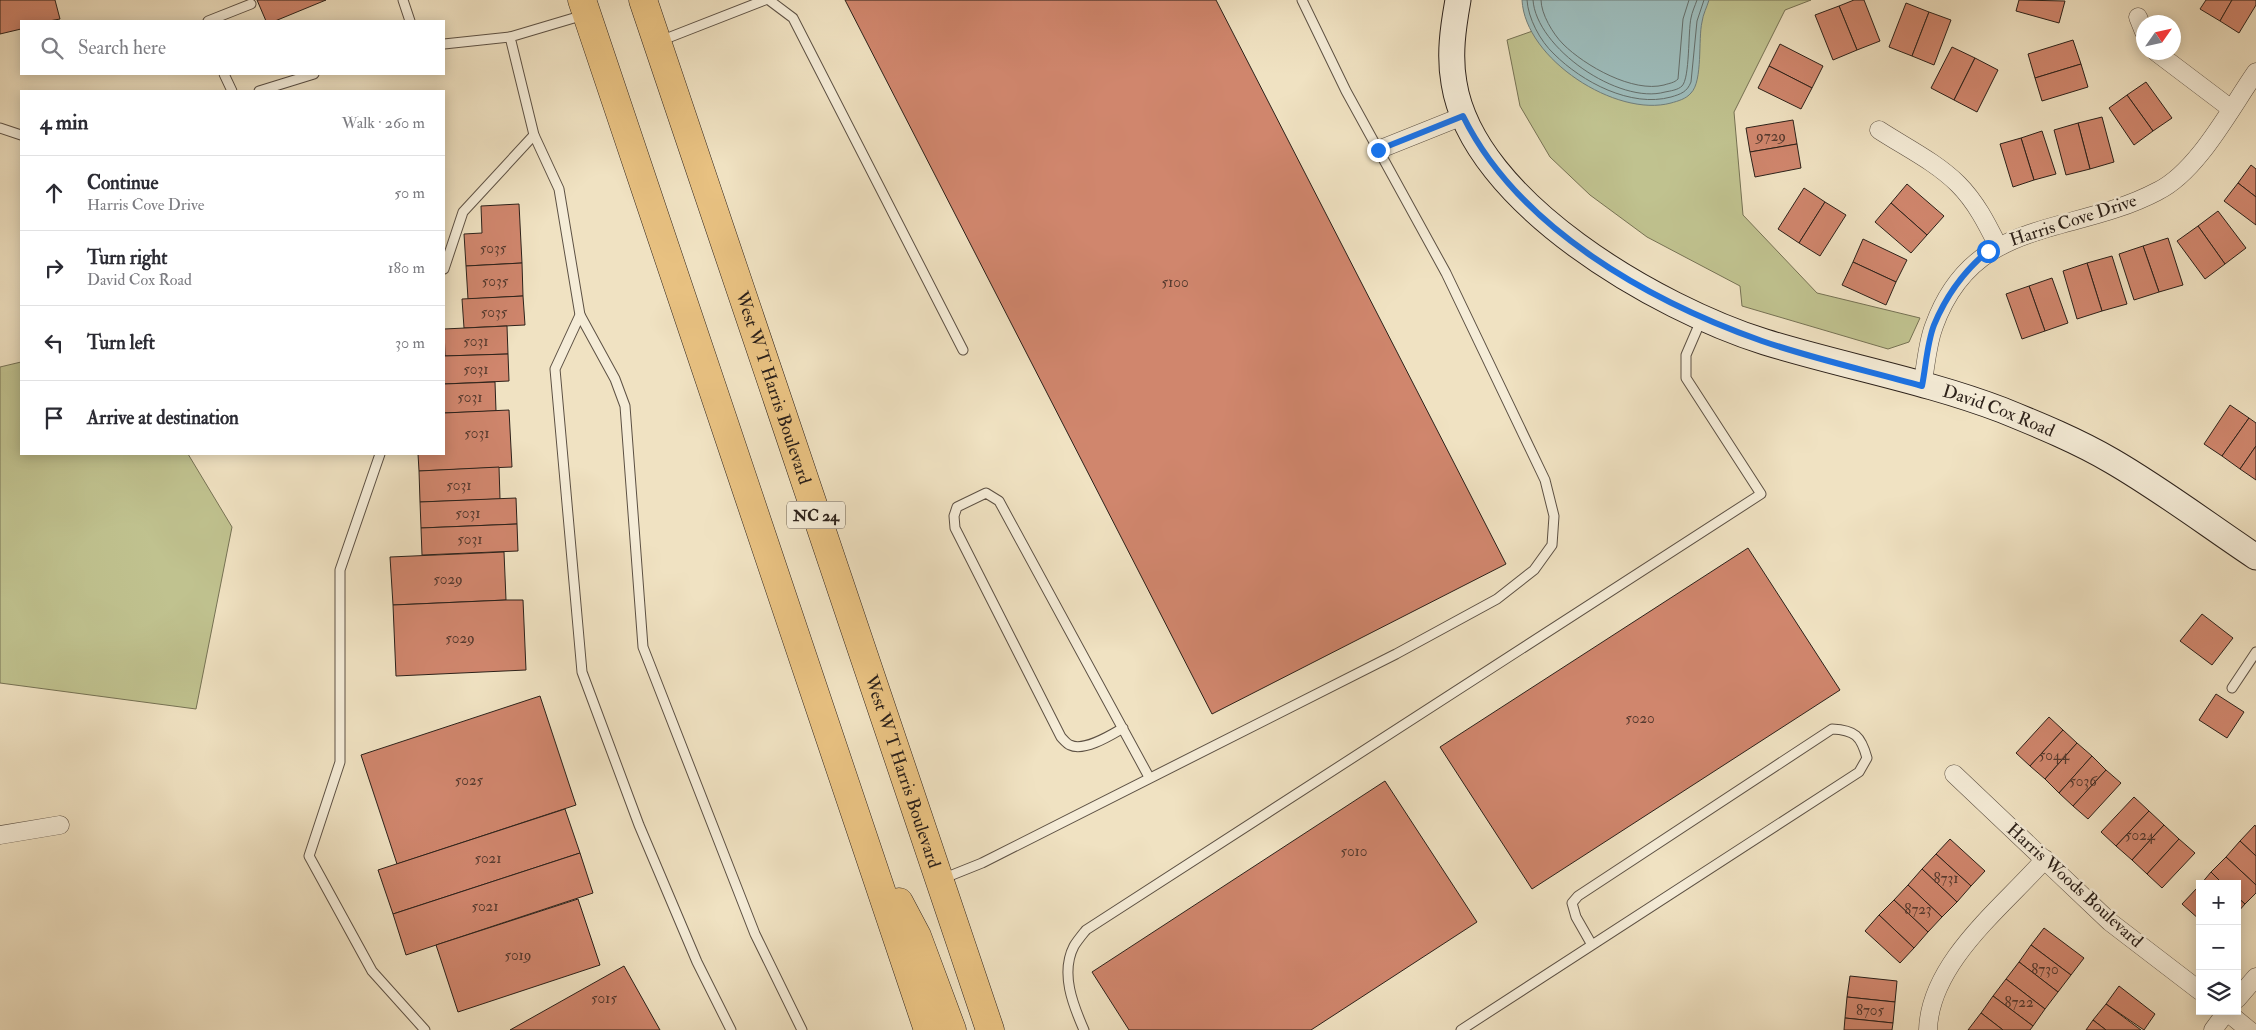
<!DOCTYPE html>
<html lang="en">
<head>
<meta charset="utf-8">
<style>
  :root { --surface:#fff; --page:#f7f7f7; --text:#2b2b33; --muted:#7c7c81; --line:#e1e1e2 }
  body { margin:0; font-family:"IM FELL Double Pica",serif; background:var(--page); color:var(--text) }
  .controls { position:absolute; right:15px; bottom:15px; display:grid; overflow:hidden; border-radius:0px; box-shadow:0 2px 12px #0003 }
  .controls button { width:45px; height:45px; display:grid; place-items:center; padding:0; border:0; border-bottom:1px solid var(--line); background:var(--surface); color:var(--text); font:25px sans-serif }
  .compass { position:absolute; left:2136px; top:15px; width:45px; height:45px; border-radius:50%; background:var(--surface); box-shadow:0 2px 12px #0003; rotate:56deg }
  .stop { position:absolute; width:15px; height:15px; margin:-11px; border:4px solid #1a73e8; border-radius:50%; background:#fff }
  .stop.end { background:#1a73e8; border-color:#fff; box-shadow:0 1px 5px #0008 }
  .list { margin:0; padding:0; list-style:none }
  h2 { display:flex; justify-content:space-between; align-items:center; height:65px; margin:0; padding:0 20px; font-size:21px }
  h2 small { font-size:16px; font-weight:400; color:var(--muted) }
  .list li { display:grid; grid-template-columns:32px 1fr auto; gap:15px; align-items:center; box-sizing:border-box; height:75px; padding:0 20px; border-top:1px solid var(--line) }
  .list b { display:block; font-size:19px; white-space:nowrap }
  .list p { margin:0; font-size:16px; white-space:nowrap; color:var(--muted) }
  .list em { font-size:16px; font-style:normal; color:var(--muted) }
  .icon { flex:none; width:28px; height:28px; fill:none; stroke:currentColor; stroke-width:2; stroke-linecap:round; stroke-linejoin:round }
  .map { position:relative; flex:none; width:2256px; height:1030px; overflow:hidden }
  .search { position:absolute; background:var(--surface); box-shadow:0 2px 12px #0003; left:20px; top:20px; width:425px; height:55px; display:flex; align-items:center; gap:12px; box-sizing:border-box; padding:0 18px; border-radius:0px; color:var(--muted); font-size:19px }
  .panel { position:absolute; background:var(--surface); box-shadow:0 2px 12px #0003; left:20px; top:90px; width:425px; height:365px; border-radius:0px }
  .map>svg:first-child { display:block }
</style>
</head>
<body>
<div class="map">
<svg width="2256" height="1030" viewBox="0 0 2256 1030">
  <rect width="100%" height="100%" fill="#f0e2c2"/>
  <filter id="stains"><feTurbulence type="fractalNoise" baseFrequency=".004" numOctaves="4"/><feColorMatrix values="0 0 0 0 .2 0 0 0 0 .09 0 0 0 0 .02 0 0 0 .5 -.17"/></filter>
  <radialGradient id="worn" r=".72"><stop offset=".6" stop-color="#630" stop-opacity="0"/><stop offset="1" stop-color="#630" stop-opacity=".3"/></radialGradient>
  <g fill="#c0c28f" stroke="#767254">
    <polygon points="1621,0 1811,0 1785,10 1734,112 1743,215 1817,293 1920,318 1909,342 1888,349 1742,306 1740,286 1647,237 1590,195 1550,157 1520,106 1507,40"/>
    <polygon points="21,362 21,454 188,454 232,527 196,709 0,683 0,367"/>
  </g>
  <path fill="#9dbcbb" stroke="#707e7b" d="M1522,0H1709C1707,7 1703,14 1702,22C1698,39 1703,81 1691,93C1686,99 1678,101 1671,103C1616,118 1525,59 1522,0Z"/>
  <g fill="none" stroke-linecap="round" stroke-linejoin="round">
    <g stroke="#646e6a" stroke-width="1">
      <path d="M1527,0C1528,18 1540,41 1554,54C1582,82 1631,108 1671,97C1681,94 1687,92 1691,82L1697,21L1704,0"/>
      <path d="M1533,0C1536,48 1619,105 1665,92C1670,91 1678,90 1682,86C1690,78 1688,31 1691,18C1692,12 1695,6 1697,0"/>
      <path d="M1541,0C1541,14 1553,34 1563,44C1585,66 1633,93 1664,85C1670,83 1674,83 1678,79L1683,19L1689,0"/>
    </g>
  </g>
  <g fill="#d0866d" stroke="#2c211a">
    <polygon points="0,0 55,0 60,19 49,21 21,21 21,29 0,34"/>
    <polygon points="257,0 326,0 275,21 266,21"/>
    <polygon points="845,0 1216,0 1506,564 1212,714"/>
    <polygon points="1854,0 1864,0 1880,41 1857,50 1839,6"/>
    <polygon points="2019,0 2065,1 2059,23 2016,11"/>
    <polygon points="2206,0 2232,0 2220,21 2200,9"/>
    <polygon points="2232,0 2256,0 2256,5 2239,33 2220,21"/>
    <polygon points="1906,3 1929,12 1912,56 1889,47"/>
    <polygon points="1839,6 1857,50 1833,60 1815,15"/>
    <polygon points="1929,12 1951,20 1934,65 1912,56"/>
    <polygon points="2073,40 2081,64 2035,78 2028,54"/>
    <polygon points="1780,44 1823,66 1812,88 1769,66"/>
    <polygon points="1952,47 1975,58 1954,100 1931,88"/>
    <polygon points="1975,58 1998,70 1977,112 1954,100"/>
    <polygon points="2081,64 2088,87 2042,101 2035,78"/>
    <polygon points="1769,66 1812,88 1801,109 1758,88"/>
    <polygon points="2146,82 2172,118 2153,131 2127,95"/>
    <polygon points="2127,95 2153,131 2134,145 2109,108"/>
    <polygon points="2102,117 2114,162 2090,169 2078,123"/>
    <polygon points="1793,120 1797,144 1750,152 1746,128"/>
    <polygon points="2078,123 2090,169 2066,175 2054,130"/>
    <polygon points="2042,131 2056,174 2034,180 2021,138"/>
    <polygon points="2021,138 2034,180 2013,187 2000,144"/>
    <polygon points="1797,144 1801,168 1755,177 1750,152"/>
    <polygon points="2251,165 2256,169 2256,197 2238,183"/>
    <polygon points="2238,183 2256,197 2256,225 2224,201"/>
    <polygon points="1907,184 1944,216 1927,235 1891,203"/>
    <polygon points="1804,188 1825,202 1799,243 1778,229"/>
    <polygon points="1825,202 1846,215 1820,256 1799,243"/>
    <polygon points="1891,203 1927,235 1911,253 1875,222"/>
    <polygon points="519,204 522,263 466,266 464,234 482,233 481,206"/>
    <polygon points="2218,211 2246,248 2225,264 2198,226"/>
    <polygon points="2198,226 2225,264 2205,279 2177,241"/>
    <polygon points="2168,238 2183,285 2159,292 2143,246"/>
    <polygon points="1863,239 1907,260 1896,282 1853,262"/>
    <polygon points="2143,246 2159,292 2134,300 2119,254"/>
    <polygon points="2112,256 2127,304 2102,311 2087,263"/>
    <polygon points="1853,262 1896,282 1886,305 1842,285"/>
    <polygon points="522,263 523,296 468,299 466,266"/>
    <polygon points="2087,263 2102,311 2077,319 2063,271"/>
    <polygon points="2052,278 2068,323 2045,331 2029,286"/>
    <polygon points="2029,286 2045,331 2022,339 2006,294"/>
    <polygon points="523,296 525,325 464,328 462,299"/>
    <polygon points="507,326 508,354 445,356 444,329"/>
    <polygon points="508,354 509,381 444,384 444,356"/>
    <polygon points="495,382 496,411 444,413 444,384"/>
    <polygon points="2230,405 2249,418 2222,456 2204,444"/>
    <polygon points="509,410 512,467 419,471 418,454 444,454 444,413"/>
    <polygon points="2249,418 2256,423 2256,446 2240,469 2222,456"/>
    <polygon points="2256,446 2256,480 2240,469"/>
    <polygon points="499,467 500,499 420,502 419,471"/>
    <polygon points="516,498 517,524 421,528 420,502"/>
    <polygon points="517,524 518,551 422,555 421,528"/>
    <polygon points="1748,548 1840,690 1532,889 1440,747"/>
    <polygon points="504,552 506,600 393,605 390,557"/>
    <polygon points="506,600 523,600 526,670 396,676 393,605"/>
    <polygon points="2202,614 2233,638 2212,665 2180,641"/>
    <polygon points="2216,694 2244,712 2227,738 2199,720"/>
    <polygon points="540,696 576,805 397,864 361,755"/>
    <polygon points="2049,717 2063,730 2030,766 2016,753"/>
    <polygon points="2063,730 2077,743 2045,779 2030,766"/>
    <polygon points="2077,743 2092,756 2059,793 2045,779"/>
    <polygon points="2092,756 2106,770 2073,806 2059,793"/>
    <polygon points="2106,770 2121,783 2088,819 2073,806"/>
    <polygon points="1385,781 1477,922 1311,1030 1129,1030 1092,972"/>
    <polygon points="2134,797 2149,811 2116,846 2101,832"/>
    <polygon points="565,809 580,853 393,914 378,870"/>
    <polygon points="2149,811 2164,825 2132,860 2116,846"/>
    <polygon points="2164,825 2179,839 2147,874 2132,860"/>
    <polygon points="2255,825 2256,827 2256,856 2240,841"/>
    <polygon points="1950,839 1985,871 1971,886 1936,854"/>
    <polygon points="2179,839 2195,853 2162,888 2147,874"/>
    <polygon points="2240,841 2256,856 2256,885 2226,857"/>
    <polygon points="580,853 593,893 406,955 393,914"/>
    <polygon points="1936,854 1971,886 1957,902 1922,869"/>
    <polygon points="2226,857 2256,885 2256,893 2245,904 2237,897 2237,884 2223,884 2211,872"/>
    <polygon points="1922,869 1957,902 1942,917 1908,885"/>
    <polygon points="2211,872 2223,884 2201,884"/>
    <polygon points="1908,885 1942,917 1928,932 1894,900"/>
    <polygon points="2197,888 2200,891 2200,920 2182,904"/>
    <polygon points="2237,897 2245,904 2237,913"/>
    <polygon points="578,899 600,965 458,1012 436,945"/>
    <polygon points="1894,900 1928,932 1914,948 1879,915"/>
    <polygon points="1879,915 1914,948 1900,963 1865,931"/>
    <polygon points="2044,928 2084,958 2071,975 2031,945"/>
    <polygon points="2031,945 2071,975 2058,992 2019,962"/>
    <polygon points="2019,962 2058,992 2045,1009 2006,979"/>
    <polygon points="624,966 660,1030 510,1030"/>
    <polygon points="1850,976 1897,981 1895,1002 1847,997"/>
    <polygon points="2006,979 2045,1009 2033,1026 1993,996"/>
    <polygon points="2119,986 2155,1014 2144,1030 2106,1004"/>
    <polygon points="1993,996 2033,1026 2030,1030 2003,1030 1981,1013"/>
    <polygon points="1847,997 1895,1002 1893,1023 1845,1018"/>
    <polygon points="2106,1004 2141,1030 2106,1030 2093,1020"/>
    <polygon points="1981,1013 2003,1030 1968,1030"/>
    <polygon points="1845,1018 1893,1023 1892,1030 1844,1030"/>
    <polygon points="2093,1020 2106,1030 2086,1030"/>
  </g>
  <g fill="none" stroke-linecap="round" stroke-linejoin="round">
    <g stroke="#5d5144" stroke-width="11">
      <g id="service">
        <polyline points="403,0 410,21"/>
        <polyline points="769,0 793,18 963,350"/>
        <polyline points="584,15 510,37 534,135 559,189 580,315 555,369 582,672 639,825 697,962 731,1030"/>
        <polyline points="208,21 251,4"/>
        <polyline points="660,41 765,0"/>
        <polyline points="444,44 510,37"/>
        <polyline points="224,74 232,91"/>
        <polyline points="259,91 314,74"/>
        <polyline points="0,128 21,135"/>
        <polyline points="444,269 463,212 534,135"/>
        <polyline points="580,315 615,379 625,406 643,647 755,934 802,1030"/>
        <polyline points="380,454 340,570 340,762 309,856 372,971 425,1030"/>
        <polyline points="2232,688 2256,652"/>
        <path d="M1123,728C1111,735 1084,752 1070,745C1067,744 1063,739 1061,737L955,528L954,516L957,507L986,493L999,501L1149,777"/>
        <polyline points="942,879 982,863 1396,654 1497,599 1534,570 1552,545 1554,516 1545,480 1446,273 1346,91 1302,0"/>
        <path d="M1084,1030C1073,1005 1060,973 1074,946C1077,941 1082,935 1086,930L1761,494L1686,378V355L1702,318"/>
        <path d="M1461,1030L1859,772L1867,758C1861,736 1855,730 1832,729L1578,896L1572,903L1576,917L1592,945"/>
      </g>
    </g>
    <g stroke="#5d5144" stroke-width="19">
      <g id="minor">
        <polyline points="2138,17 2144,32"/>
        <polyline points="2156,52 2230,108"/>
        <path d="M1879,130C1905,147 1936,162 1958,184C1976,202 1987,224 1998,246"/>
        <polyline points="1378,150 1463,116"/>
        <path d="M1922,386C1926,366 1927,344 1934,326C1974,215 2071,237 2158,191C2198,171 2230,109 2256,72"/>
        <polyline points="1954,774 2110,922 2200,991"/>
        <polyline points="0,835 60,825"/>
        <polyline points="2237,999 2256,977"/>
        <polyline points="2226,1011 2249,1030"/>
        <path d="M1928,1030C1930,962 2003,907 2045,859"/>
        <polyline points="2213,1030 2227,1011"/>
      </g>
    </g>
    <g stroke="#2c211a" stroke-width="27">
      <g id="secondary">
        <path id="s1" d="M1458,0C1453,28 1449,55 1454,83C1473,203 1659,309 1765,342C1843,366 1926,381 2002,410C2039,425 2078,441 2112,461C2162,490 2208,525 2256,557"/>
      </g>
    </g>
    <g stroke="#2c211a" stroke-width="29">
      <g id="primary">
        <polyline points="582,0 928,1030"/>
        <path id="s2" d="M643,0L990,1030"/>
        <polyline points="899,902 917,936 952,1030"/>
      </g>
    </g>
    <use href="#service" stroke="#f5ecd7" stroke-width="9"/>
    <use href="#minor" stroke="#f5ecd7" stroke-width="18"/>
    <use href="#secondary" stroke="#f5ecd7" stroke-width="25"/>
    <use href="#primary" stroke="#e8c181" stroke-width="28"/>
  </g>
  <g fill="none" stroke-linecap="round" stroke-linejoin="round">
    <path stroke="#1a73e8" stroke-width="6" d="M1378,150L1463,116C1518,228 1649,301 1762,341C1814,359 1869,371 1922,386C1926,366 1927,343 1934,325C1946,296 1964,271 1988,251"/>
  </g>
  <g text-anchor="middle" stroke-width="5" stroke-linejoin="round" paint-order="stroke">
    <g font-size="15" fill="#553a2f">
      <text x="1771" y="141">9729</text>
      <text x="493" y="253">5035</text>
      <text x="495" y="286">5035</text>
      <text x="1175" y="287">5100</text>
      <text x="494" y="317">5035</text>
      <text x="476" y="346">5031</text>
      <text x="476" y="374">5031</text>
      <text x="470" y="402">5031</text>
      <text x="477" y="438">5031</text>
      <text x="459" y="490">5031</text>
      <text x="468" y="518">5031</text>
      <text x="470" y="544">5031</text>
      <text x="448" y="584">5029</text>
      <text x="460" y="643">5029</text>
      <text x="1640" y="723">5020</text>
      <text x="2054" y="760">5044</text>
      <text x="469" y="785">5025</text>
      <text x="2083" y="786">5036</text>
      <text x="2140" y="840">5024</text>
      <text x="1354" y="856">5010</text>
      <text x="488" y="863">5021</text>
      <text x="1946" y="883">8731</text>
      <text x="485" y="911">5021</text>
      <text x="1918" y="914">8723</text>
      <text x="518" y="960">5019</text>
      <text x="2045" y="974">8730</text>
      <text x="604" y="1003">5015</text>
      <text x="2019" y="1007">8722</text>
      <text x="1870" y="1015">8705</text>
    </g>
    <rect fill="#f5ecd7" stroke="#685e53" stroke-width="1" x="787" y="501.5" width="58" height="27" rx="4"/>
    <g font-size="16" font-weight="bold" fill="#2c211a">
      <text x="816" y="521">NC 24</text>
    </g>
    <g font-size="18" fill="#2c211a" stroke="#f5ecd7">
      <text transform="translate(2073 220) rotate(-18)" y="6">Harris Cove Drive</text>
      <text dy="6" stroke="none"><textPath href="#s2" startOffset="409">West W T Harris Boulevard</textPath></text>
      <text dy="6" stroke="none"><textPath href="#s1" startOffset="748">David Cox Road</textPath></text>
      <text dy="6" stroke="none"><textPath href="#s2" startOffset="814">West W T Harris Boulevard</textPath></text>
      <text transform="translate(2075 885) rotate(42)" y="6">Harris Woods Boulevard</text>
    </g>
  </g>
  <rect width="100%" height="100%" filter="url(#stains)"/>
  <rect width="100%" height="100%" fill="url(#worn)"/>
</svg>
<div class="controls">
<button>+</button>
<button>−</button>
<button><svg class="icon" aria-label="layers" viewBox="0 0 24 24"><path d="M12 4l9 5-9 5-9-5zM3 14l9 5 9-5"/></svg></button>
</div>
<svg class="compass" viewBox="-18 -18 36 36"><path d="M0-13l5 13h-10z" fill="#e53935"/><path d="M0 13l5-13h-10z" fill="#7c7c81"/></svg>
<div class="stop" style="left:1988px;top:251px"></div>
<div class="stop end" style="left:1378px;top:150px"></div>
<div class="search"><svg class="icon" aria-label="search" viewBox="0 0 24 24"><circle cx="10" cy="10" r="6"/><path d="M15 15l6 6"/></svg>Search here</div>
<section class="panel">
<h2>4 min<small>Walk · 260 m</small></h2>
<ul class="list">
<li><svg class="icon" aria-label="ahead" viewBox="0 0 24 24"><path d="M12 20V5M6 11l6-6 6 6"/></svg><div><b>Continue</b><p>Harris Cove Drive</p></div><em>50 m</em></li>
<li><svg class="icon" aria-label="right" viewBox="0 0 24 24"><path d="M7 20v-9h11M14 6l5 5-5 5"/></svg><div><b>Turn right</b><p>David Cox Road</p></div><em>180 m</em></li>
<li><svg class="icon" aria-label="left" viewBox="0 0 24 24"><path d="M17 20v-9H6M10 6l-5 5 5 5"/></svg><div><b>Turn left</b></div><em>30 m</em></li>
<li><svg class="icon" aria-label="arrive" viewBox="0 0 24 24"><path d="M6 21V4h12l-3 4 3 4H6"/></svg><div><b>Arrive at destination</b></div></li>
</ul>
</section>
</div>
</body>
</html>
